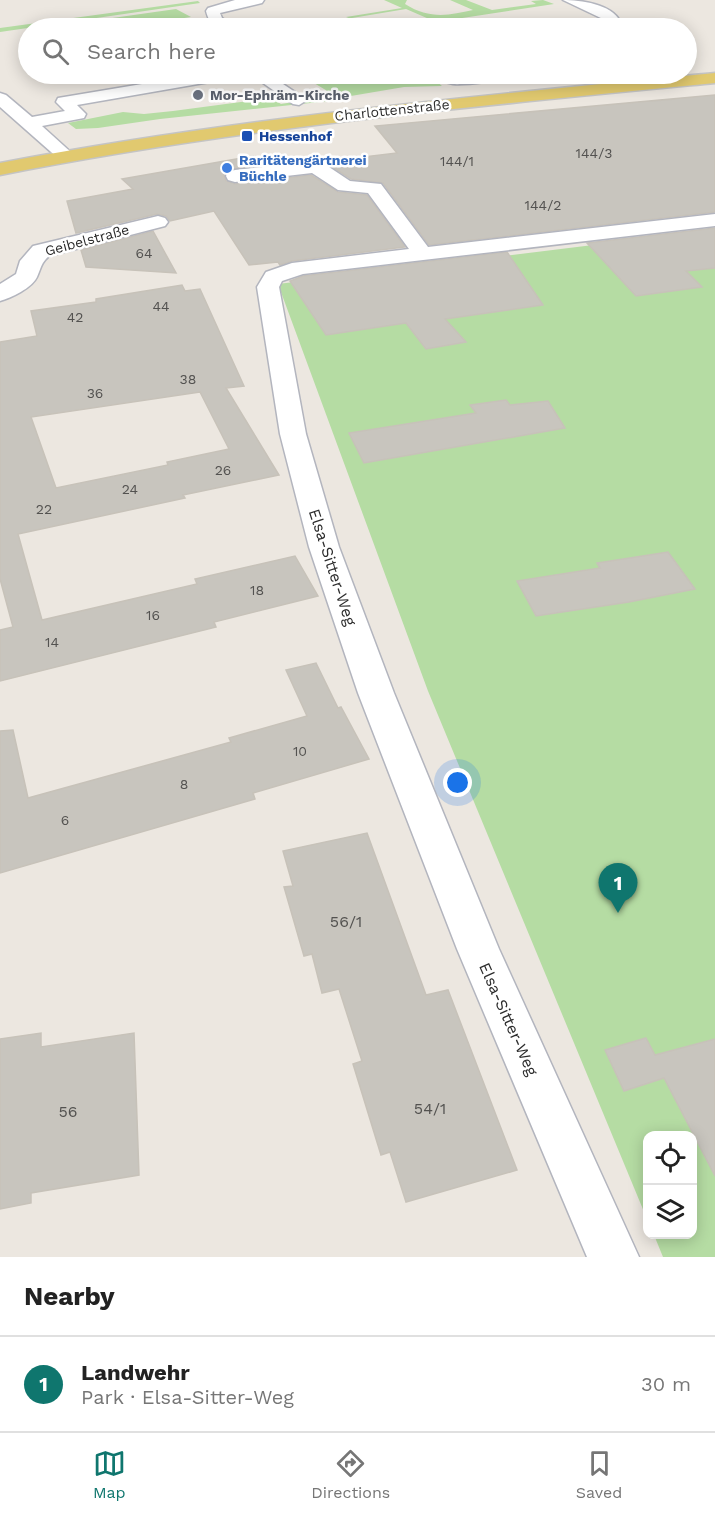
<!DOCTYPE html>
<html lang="en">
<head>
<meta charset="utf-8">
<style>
  :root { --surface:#fff; --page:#f6f6f6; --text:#222; --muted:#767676; --line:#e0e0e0; --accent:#0f766e }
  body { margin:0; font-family:"Work Sans",sans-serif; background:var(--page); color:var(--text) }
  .controls { position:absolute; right:18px; bottom:18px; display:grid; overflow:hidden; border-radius:12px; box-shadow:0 3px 15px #0003 }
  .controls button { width:54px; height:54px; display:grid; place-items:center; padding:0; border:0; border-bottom:2px solid var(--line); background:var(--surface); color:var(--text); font:30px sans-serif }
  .you { position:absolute; left:458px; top:783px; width:21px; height:21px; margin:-15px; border:4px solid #fff; border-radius:50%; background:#1a73e8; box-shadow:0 0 0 9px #1a73e833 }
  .badge { display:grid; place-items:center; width:39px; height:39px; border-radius:50%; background:var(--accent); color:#fff; font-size:20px; font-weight:700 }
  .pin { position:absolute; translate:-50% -50px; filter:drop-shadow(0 2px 3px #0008) }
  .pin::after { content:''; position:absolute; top:32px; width:21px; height:18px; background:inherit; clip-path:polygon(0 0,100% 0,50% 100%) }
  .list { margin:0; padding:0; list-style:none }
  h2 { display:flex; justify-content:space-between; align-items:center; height:78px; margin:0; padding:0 24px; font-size:26px }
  h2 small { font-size:20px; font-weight:400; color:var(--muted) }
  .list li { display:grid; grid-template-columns:39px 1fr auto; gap:18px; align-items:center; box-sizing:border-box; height:96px; padding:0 24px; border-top:2px solid var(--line) }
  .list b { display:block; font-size:22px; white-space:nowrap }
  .list p { margin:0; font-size:20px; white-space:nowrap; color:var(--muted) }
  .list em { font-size:20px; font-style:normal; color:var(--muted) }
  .icon { flex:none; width:33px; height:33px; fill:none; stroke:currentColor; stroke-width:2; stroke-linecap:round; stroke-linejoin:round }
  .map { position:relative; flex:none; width:715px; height:1257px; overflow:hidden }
  .search { position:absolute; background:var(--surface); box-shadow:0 3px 15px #0003; left:18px; right:18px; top:18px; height:66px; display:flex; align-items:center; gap:15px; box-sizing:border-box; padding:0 21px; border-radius:33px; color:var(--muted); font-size:22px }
  .sheet { height:174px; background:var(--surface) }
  nav { display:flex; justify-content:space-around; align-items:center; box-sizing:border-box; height:84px; border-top:2px solid var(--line); background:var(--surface); font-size:16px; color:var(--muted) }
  nav a { display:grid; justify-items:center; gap:3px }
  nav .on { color:var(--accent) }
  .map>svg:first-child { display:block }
</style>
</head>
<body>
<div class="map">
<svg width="715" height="1257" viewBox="0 0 715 1257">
  <rect width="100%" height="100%" fill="#ece7e0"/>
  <g fill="#b5dca3">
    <path d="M384,0H407L405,4C430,20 450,15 473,10L450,0H466L492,10L536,4L531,1L543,0L554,4L436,22L406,9L352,18L374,28L346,17L402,8Z"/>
    <polygon points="198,1 200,3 0,32 0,28"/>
    <polygon points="176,9 191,17 126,27 121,24 91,28 42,28"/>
    <polygon points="299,74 428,74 442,86 404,87 339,98"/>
    <polygon points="325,97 329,101 160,119 98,128 76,129 68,123 123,112 144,114 173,111 271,98 281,104"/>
    <polygon points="715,230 715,1257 663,1257 654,1235 692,1234 692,1136 648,1136 647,1219 428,691 278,284"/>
  </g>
  <g fill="#c8c5be" stroke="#c7c2b9" stroke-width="1.5" fill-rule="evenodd">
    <polygon points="715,95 715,212 429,245 383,183 351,179 331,166 342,165 338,160 397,153 375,126"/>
    <polygon points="253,156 261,165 227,170 224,175 226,181 235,184 311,175 338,192 367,195 405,247 292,261 280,265 278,262 249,265 214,211 170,221 166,216 157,214 76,233 67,201 133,189 122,179"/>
    <polygon points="715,228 715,268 686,271 702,287 636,296 587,243"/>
    <polygon points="153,231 176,273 86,267 81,250"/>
    <polygon points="507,252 543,305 445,319 466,342 426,349 406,323 326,335 290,281 303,276"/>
    <path d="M182,285L185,291L200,289L244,386L226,388L279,475L183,495L185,498L18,534L42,620L197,584L195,579L295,556L318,596L214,622L216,627L0,681V630L13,627L0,579V342L37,336L31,311L96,302V299ZM200,392L229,449L167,462L168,465L56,488L31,417Z"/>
    <polygon points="506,400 510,405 548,401 565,428 364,463 349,433 476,413 470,405"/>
    <polygon points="668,552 695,589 629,602 536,616 517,581 600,568 597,563"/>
    <polygon points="316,663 338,708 341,707 369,759 253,793 255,799 0,873 0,731 13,730 28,798 231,742 229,738 307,716 286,670"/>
    <polygon points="367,833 426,995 448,990 517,1170 406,1202 390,1152 381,1155 353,1064 362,1061 339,989 322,993 312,954 304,956 284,887 293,886 283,851"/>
    <polygon points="41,1033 41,1047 134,1033 139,1175 31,1193 31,1203 0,1209 0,1039"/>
    <polygon points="646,1038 655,1055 715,1039 715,1176 664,1078 624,1091 605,1050"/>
  </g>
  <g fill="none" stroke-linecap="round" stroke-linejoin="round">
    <g stroke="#b3b5be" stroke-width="3">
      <g id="minor">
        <path d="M235,0H264L262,3L220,13L222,18L235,28C219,28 210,28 206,11L208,8Z"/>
        <path d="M563,0C581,0 611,4 620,21L611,28H595L605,20Z"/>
        <polygon points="103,24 110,28 95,28 97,25"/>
        <polygon points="202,74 235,74 227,79 77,105 86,114 84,118 42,126 74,155 71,159 59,159 0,107 0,93 6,95 32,117 65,111 56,102 58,98"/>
        <polygon points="250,74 268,74 307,100 299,105 293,104"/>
        <path d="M431,74H514C508,81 463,85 453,84C446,83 436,79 431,74Z"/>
        <polygon points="316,161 323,163 350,181 381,184 428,247 715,214 715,226 303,274 282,281 279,287 306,434 339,547 394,693 499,949 639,1257 587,1257 457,949 358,693 309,547 280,434 257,287 266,272 292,263 409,249 368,193 338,190 312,173 235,182 228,180 226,176 228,172 235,170"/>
        <path d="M158,216L165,218L168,222L165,226L49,256C41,263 41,268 37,277C32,288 11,298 0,301V284L16,274L20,261L33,246Z"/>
      </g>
    </g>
    <g stroke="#c4c4c4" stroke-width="3">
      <path id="major" d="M715,73V83C475,106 236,128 0,175V163C237,118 475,96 715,73Z"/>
    </g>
    <use href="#minor" fill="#fff" fill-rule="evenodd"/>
    <use href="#major" fill="#e1c96f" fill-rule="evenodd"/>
  </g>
  <circle fill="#6b7280" stroke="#fff" stroke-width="2" cx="198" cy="95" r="6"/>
  <rect fill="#1a4fb4" stroke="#fff" stroke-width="2" x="241" y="130" width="12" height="12" rx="3"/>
  <circle fill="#3f7fe0" stroke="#fff" stroke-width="2" cx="227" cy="168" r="6"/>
  <g text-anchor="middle" stroke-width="5" stroke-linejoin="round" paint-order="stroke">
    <g font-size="14" font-weight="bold" fill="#5b616d" stroke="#fff" text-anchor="start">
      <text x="210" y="100">Mor-Ephräm-Kirche</text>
    </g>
    <g font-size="14" fill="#2c2c2c" stroke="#fff">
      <text transform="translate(392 110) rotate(-6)" y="5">Charlottenstraße</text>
      <text transform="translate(87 240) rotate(-15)" y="5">Geibelstraße</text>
    </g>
    <g font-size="14" font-weight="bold" fill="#164399" stroke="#fff" text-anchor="start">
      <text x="259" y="141">Hessenhof</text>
    </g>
    <g font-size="14" fill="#535250">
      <text x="594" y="158">144/3</text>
      <text x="457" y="166">144/1</text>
      <text x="543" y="210">144/2</text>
      <text x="144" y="258">64</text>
      <text x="161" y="311">44</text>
      <text x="75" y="322">42</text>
      <text x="188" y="384">38</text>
      <text x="95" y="398">36</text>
      <text x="223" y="475">26</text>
      <text x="130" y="494">24</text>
      <text x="44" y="514">22</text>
      <text x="257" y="595">18</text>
      <text x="153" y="620">16</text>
      <text x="52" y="647">14</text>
      <text x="300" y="756">10</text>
      <text x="184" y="789">8</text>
      <text x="65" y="825">6</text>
    </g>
    <g font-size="14" font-weight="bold" fill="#366cbe" stroke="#fff" text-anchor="start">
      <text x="239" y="165">Raritätengärtnerei<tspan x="239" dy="16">Büchle</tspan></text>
    </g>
    <g font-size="16" fill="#2c2c2c" stroke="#fff">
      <text transform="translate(333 567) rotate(72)" y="6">Elsa-Sitter-Weg</text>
      <text transform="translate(509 1019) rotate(66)" y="6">Elsa-Sitter-Weg</text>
    </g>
    <g font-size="16" fill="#535250">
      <text x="346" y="927">56/1</text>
      <text x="430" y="1114">54/1</text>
      <text x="68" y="1117">56</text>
    </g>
  </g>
</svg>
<div class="controls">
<button><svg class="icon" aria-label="locate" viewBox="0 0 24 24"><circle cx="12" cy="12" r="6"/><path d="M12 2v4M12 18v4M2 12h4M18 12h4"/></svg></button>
<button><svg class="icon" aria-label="layers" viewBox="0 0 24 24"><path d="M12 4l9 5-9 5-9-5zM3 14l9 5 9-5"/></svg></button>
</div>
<div class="you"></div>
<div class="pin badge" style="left:618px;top:913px">1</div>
<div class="search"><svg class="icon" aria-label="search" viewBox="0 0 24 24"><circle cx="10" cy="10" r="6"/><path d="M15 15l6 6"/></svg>Search here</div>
</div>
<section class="sheet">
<h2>Nearby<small></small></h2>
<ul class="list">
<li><span class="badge">1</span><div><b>Landwehr</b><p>Park · Elsa-Sitter-Weg</p></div><em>30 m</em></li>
</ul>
</section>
<nav>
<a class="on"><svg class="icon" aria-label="map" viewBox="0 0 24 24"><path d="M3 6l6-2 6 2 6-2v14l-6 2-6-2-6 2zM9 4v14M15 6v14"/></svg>Map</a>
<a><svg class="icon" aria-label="directions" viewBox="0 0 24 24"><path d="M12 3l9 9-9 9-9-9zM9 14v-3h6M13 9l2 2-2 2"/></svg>Directions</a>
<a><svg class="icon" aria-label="saved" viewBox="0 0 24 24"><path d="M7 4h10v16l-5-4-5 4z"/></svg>Saved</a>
</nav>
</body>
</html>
